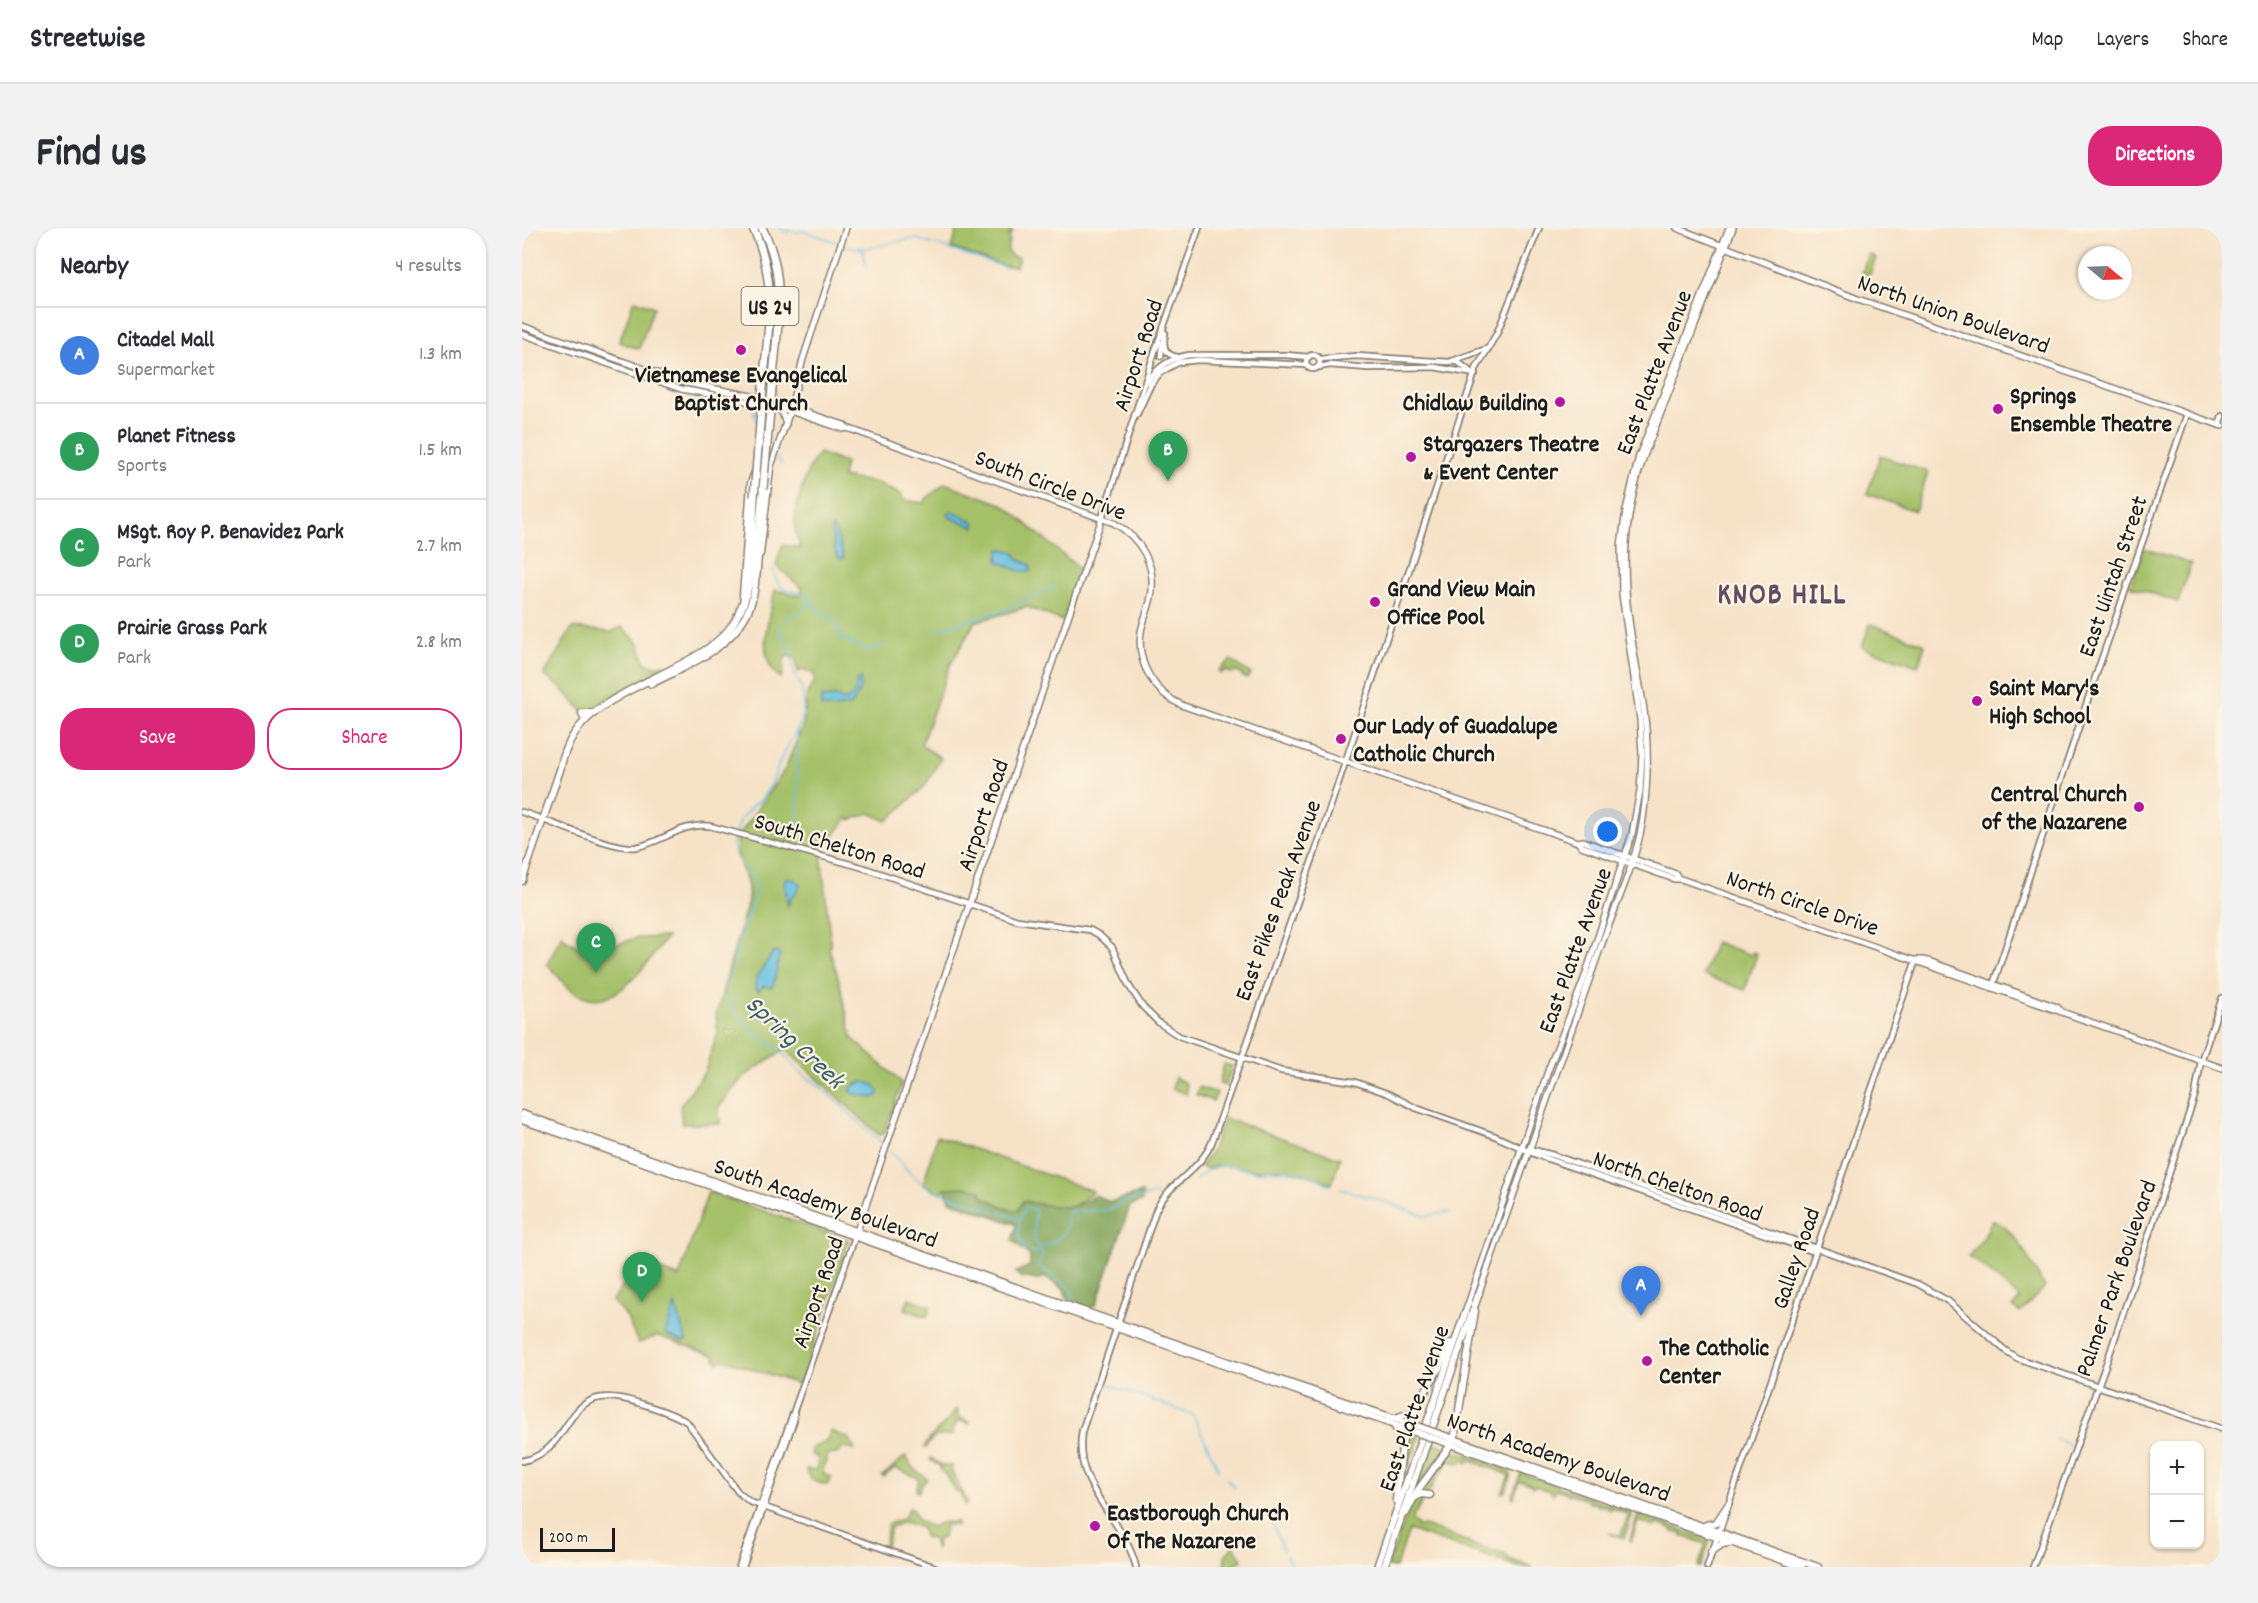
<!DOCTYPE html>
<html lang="en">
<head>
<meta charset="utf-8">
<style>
  :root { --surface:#fff; --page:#f2f2f3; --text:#2b2b33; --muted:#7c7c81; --line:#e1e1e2; --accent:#db2777 }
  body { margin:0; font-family:Dekko,sans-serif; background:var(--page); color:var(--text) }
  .controls { position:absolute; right:18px; bottom:18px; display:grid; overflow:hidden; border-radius:12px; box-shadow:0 2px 4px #0004 }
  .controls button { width:54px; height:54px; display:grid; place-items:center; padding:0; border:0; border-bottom:2px solid var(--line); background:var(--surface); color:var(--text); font:30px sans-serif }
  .compass { position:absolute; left:1556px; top:18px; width:54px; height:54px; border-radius:50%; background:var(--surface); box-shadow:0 2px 4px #0004; rotate:109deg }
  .scale { position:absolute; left:18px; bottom:15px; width:75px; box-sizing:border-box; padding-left:6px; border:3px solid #1c1c1c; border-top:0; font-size:16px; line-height:21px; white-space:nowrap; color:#1c1c1c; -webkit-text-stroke:4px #fcf5e5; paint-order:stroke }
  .you { position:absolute; left:1086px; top:604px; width:21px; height:21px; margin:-15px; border:4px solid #fff; border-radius:50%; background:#1a73e8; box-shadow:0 0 0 9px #1a73e833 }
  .badge { display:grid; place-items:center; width:39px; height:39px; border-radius:50%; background:var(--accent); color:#fff; font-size:20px; font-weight:700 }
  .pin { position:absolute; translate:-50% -50px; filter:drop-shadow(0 2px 3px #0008) }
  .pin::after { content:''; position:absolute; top:32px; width:21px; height:18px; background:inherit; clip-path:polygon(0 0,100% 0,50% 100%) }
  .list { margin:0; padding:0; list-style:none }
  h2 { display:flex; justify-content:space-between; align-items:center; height:78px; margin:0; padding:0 24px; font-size:26px }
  h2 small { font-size:20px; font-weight:400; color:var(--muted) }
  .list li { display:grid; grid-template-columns:39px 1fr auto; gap:18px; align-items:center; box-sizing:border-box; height:96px; padding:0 24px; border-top:2px solid var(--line) }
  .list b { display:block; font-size:22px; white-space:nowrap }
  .list p { margin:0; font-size:20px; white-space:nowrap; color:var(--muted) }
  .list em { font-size:20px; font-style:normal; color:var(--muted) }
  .actions { display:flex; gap:12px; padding:18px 24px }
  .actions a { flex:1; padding:14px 0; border:2px solid var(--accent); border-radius:24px; text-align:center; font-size:21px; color:var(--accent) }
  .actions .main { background:var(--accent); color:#fff }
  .map { position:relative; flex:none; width:1700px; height:1339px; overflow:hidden; border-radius:24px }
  header { display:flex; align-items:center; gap:36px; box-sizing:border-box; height:84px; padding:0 30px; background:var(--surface); border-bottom:2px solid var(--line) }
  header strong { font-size:28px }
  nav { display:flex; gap:33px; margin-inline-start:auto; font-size:21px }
  .intro { display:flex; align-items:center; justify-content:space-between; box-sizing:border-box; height:144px; padding:0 36px }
  h1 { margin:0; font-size:42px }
  .button { padding:15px 27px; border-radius:24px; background:var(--accent); color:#fff; font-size:21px; font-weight:700 }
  main { display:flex; gap:36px; padding:0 36px }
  aside { flex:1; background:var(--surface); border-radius:24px; box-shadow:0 2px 4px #0004 }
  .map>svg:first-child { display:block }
</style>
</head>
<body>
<header>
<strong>Streetwise</strong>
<nav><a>Map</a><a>Layers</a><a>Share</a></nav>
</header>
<div class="intro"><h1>Find us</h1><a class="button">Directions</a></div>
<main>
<aside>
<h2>Nearby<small>4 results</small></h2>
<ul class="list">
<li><span class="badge" style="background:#3f7fe0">A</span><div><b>Citadel Mall</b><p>Supermarket</p></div><em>1.3 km</em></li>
<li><span class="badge" style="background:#2e9e5b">B</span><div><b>Planet Fitness</b><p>Sports</p></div><em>1.5 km</em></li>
<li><span class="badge" style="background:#2e9e5b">C</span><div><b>MSgt. Roy P. Benavidez Park</b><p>Park</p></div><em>2.7 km</em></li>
<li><span class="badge" style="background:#2e9e5b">D</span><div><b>Prairie Grass Park</b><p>Park</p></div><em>2.8 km</em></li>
</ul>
<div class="actions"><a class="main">Save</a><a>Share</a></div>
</aside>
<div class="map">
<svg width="1700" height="1339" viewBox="0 0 1700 1339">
  <rect width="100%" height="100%" fill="#fcf5e5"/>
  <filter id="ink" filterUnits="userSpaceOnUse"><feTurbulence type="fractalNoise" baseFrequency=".0167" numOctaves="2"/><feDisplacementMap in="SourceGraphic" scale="12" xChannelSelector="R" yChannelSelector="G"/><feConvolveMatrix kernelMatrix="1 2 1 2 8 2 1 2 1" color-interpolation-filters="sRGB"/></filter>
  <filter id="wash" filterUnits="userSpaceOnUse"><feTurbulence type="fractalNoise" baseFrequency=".008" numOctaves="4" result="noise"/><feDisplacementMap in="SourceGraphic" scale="24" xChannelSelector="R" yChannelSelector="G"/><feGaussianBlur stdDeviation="1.35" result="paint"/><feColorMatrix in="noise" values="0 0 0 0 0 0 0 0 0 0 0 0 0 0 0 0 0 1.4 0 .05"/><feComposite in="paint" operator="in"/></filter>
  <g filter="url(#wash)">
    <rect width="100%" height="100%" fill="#f6e2c7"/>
    <g fill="#a4c067" stroke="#606e42" stroke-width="1.5">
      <polygon points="434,0 490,0 490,6 487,7 488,14 486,15 486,24 490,28 497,30 494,39 479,37 429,20 433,10"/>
      <polygon points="1347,26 1354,30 1348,46 1346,47 1340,44"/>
      <polygon points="112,72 132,79 117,121 97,114"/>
      <path d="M297,225L323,235L320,249L355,255L379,267L380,272L403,275L404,271L423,255L482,277L559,342L541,393L505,379L453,394L428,437L399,517L419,530L403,558L365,593L348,585L328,592L326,589L299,624L309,718L307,720L317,752L330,810L380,855L363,903L359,907L356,906L263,821L220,850L197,879L198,896H160L158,878L182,845L196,805L194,787L226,673C230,646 209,636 216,609L263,541L282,494L285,465L293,453L292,446L281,441L276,444L274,430L264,428C259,435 264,443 259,450C232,432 247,388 253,362L279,368L280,360L254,338L260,317L279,320C277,314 274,308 273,302C271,282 284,240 297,225Z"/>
      <polygon points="1358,228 1406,244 1393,283 1345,266"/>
      <polygon points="1622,320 1669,336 1656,374 1608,358"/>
      <polygon points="1348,396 1403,416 1396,438 1340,419"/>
      <polygon points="100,399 117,416 123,435 134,438 141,436 132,445 84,471 71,481 60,482 40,461 22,447 50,400 89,404"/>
      <polygon points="709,432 729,446 724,451 716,444 709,445 703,442 699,446 696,443"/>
      <path d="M40,707L43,711L77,732L89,715L93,717L114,710L145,709C123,736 92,791 51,763C41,756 33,744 25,736Z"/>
      <polygon points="1193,714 1229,727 1231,724 1235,726 1223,762 1181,747"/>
      <polygon points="702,836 710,838 704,858 697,855"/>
      <polygon points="653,849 664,856 665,866 650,861"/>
      <polygon points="677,859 695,865 691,873 674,867"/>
      <path d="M702,890L818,930L810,956C785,945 774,943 748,940C743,940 739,943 734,942C716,941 703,934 685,941L678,939L689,924Z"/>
      <path d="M415,908L571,963C547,990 532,978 501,973L496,982H488L461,969L459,962L423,960L419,965L401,956Z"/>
      <polygon points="186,964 327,1012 278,1157 201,1131 196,1135 193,1131 194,1128 136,1108 116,1115 104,1088 90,1073 118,1036 157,1049"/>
      <path d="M1470,992C1497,1002 1507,1036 1523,1059L1498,1085L1491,1079L1498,1070L1455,1034L1446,1029L1462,1009Z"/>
      <polygon points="387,1070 409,1078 405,1089 383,1081"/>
      <path d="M434,1181L436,1182V1189L448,1194L447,1196L435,1192L430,1207C416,1207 411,1207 404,1220L402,1219C411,1203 424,1198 434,1181Z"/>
      <path d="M309,1203L328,1211L333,1222L321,1220L315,1226H306L301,1242L302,1247L310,1249L305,1257C294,1254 286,1253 284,1241L291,1242L295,1240L296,1230L289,1226V1221C300,1214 305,1218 309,1203Z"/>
      <polygon points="884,1204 897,1209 881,1255 882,1209"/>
      <polygon points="908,1213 924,1219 887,1273"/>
      <polygon points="932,1224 944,1226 986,1240 989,1246 984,1263 980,1265 987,1248 983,1245 947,1232 946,1235 942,1233 937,1235 926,1233 909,1260 910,1261 908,1261 892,1287 890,1291 891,1294 895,1296 895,1298 902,1298 947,1314 948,1316 983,1326 987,1331 1010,1339 997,1339 984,1335 887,1302 874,1339 865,1339 888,1279 924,1227"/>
      <polygon points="384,1228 390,1239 405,1251 400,1256 397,1264 394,1263 397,1252 394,1249 373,1240 362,1249 360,1248"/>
      <polygon points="409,1230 421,1238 430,1238 430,1244 446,1275 443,1277 437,1263 434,1264 425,1248 418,1242 418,1238 408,1232"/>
      <polygon points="999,1245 1109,1284 1110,1288 1102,1310 1087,1305 1098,1308 1107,1287 1089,1280 1087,1282 1087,1280 1078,1277 1076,1278 1073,1275 1067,1275 1066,1272 1047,1266 1046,1267 1045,1265 1034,1261 1031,1266 1030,1264 1014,1258 1010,1259 1010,1257 999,1253 996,1255 992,1268 993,1269 991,1270 990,1268"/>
      <polygon points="387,1280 391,1282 396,1293 409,1299 421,1294 435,1294 435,1297 423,1297 421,1310 415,1311 414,1322 411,1311 403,1310 399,1300 383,1294 369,1299 364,1318 362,1317 366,1296 382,1290"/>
      <polygon points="1118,1287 1186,1311 1188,1313 1179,1339 1176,1339 1184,1316 1160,1308 1160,1305 1151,1304 1151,1302 1135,1296 1133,1299 1116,1293 1109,1313 1108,1312 1115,1289"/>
      <polygon points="712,1317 720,1332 708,1339 703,1339 703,1328"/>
    </g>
    <path fill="#83a65c" stroke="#50613c" stroke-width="1.5" d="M445,959L459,962L461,969L488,982H496L501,973C527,977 551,986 573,967L588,974L620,965V973L608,978L574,1077L567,1081L545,1070L542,1061L522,1049L515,1052L498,1049L494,1044L508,1038V1028L490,1012L494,999L493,996L428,973L423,960Z"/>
    <g fill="#65bfe2" stroke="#406e7f" stroke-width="1.5">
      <polygon points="429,283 452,294 453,299 429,290 426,287"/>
      <polygon points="311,299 316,310 322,330 318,331 314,326 309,301"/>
      <polygon points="482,321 492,324 498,333 508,336 509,343 497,343 476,333 477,322"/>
      <path d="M339,450L338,461L330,477L313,480L299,479V470L314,469L323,473C332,469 334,462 335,453Z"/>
      <polygon points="265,650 271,651 279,656 275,664 269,670 266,678 262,652"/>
      <path d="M251,724L256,725L258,727C254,737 255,750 250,759L241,758L237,763L233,761L234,750Z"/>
      <path d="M340,854C347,854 354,857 357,864L356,868L350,870C342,866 332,869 328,862L333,857Z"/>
      <polygon points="153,1077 164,1112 161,1114 143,1106"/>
    </g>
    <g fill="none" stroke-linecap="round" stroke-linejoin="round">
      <g stroke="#65bfe2" stroke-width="1.5">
        <polyline points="252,0 252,1"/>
        <polyline points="257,0 266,4 268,2 274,4 282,3 314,14"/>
        <path d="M325,18C352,26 370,10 395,11L483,39"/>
        <polyline points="340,22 345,39"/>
        <polyline points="231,182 235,194"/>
        <polyline points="255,230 260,236"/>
        <path d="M251,341C257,365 261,361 283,366L287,368C290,384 275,384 264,390L258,404L270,428L272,445L280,460L282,477L279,494L259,531L249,557L237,574L232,576L219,591L211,614L213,626L220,639L228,645L234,660L214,724C215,737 203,751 204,764C206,781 231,802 244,814C248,817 252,817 256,821C268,832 279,848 294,855L362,917"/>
        <polyline points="286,366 298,386 304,384 318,401 318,409 346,423 362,417"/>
        <polyline points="414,402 483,382 534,358"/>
        <polyline points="275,501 276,608"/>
        <polyline points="366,921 391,948 409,961 497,991"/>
        <polyline points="673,952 686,942 699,938 707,938 738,944 762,942 777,944 790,947 808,957"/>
        <polyline points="818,961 852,970 903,988 929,984"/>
        <path d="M549,1074L551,1066L549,1061L517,1038V1035L521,1026L519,1023C494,1031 491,993 504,980L513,982L512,1013L516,1019C527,1019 540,1010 544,1000C546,995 545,990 546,984L587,982L601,974L634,966"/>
        <polyline points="582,1155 671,1187 697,1242"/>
        <polyline points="1534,1211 1551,1218"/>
        <polyline points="705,1251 712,1259"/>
        <polyline points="749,1291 761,1322"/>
        <polyline points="764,1327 769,1339"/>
      </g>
    </g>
  </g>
  <g filter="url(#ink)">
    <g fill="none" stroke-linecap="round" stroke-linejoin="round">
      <g stroke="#897f72" stroke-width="8">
        <g id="secondary">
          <path d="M643,105C641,117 641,127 656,129"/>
          <circle cx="791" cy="134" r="7"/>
          <polyline points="639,128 640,115"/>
          <polyline points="798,131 834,128 927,134 967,120"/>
          <polyline points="933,134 936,134 950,145"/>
          <polyline points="797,139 808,137 846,140 912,139 953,146"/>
          <path d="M625,154C635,139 649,130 667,127H764L787,129"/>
          <polyline points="615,186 629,156 639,144 657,134 677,132 785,137"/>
          <polyline points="1697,197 1700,188"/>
          <polyline points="580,290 633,123 677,0"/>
          <path d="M0,584C25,592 91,622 114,619C140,615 160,594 188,598L339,639L495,692L568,702L577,707L590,719L607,758L621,779L637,795L657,808L759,843L833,854L867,866L894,880L973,908L1015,927L1290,1023L1295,1021"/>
          <polyline points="1470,760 1574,447 1665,186"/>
          <polyline points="1007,921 1031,927 1396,1056 1426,1073 1484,1123 1495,1130 1700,1201"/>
          <path d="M0,1233C58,1221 36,1148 117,1175C133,1180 151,1185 165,1194L216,1264L228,1274L413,1339"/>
          <polyline points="217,1339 333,1009"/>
          <polyline points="221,1339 272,1192 272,1185"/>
          <path d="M614,1339C602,1289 550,1260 560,1203L634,982C647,954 678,943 690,914L796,616L954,141L975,105L1017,0"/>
          <polyline points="1185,1339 1394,732"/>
          <polyline points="1511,1339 1589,1122 1673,867 1679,833 1700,770"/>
        </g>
      </g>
      <g stroke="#897f72" stroke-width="8">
        <g id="primary">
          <polyline points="1155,0 1336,71 1700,198"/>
          <polyline points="0,98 160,154 244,171 322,197 325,200"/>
          <path d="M0,106L159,161L256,179L321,201L325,200L592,295C619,310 635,338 629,369C627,381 621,392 619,404C614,436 633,466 662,478L1036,607L1056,614L1059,618L1152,651H1159L1700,840"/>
          <polyline points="254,180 260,184 264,196"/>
          <polyline points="248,241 268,183 281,131 324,0"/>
          <polyline points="1056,614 1061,613 1154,646 1156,650"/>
          <polyline points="1394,732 1401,732 1409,734 1535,779 1539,783"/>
          <polyline points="334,1006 580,290"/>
          <path d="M957,1065C996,951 1038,838 1077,724C1092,680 1114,636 1121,591C1126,555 1127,518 1122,482C1116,442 1106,402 1104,361C1101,316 1107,271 1122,228L1211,0"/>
          <polyline points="943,1085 1027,840 1061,754 1110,606 1118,563 1120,526 1118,492 1100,366 1099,318 1104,282 1117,228 1207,0"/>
        </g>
      </g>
      <g stroke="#897f72" stroke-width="9">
        <g id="trunk">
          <polyline points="238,326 248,241"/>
          <polyline points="221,368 229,255 233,244"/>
          <path d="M129,456C168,436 217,418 230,372C233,363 233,354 234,344"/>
          <polyline points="63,493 60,485 72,485"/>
          <path d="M0,653L39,539C40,530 44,522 48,513C80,452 199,442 218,381"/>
          <polyline points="0,886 752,1150 889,1196"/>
          <polyline points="0,892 887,1202"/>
          <polyline points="873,1190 891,1184 917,1140 928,1115"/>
          <polyline points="873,1199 881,1210 874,1272"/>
          <polyline points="926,1209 1296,1339"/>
          <polyline points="925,1215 1280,1339"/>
          <polyline points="894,1269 899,1266 908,1267"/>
          <polyline points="884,1285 896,1262 925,1222 933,1207 953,1083"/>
          <polyline points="1184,1297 1194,1295 1206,1277"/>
          <polyline points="1189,1324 1200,1316 1207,1315"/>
          <polyline points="855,1339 943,1085"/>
          <polyline points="862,1339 957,1065"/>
        </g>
      </g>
      <g stroke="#897f72" stroke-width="10">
        <g id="motorway">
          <path d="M231,0C257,55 246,101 241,158"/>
          <path d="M240,0C267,49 254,108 250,160"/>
          <polyline points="234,347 241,261"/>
          <path d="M218,383C233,352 230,304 232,269"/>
        </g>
      </g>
      <use href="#secondary" stroke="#fff" stroke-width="4.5"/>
      <use href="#primary" stroke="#fff" stroke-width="5"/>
      <use href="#trunk" stroke="#fff" stroke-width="6"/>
      <use href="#motorway" stroke="#fff" stroke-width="7"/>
      <g stroke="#897f72" stroke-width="9" stroke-linecap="butt">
        <g id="trunk-bridge">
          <polyline points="889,1196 926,1209"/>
          <polyline points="887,1202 925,1215"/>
        </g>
      </g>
      <g stroke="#897f72" stroke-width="10" stroke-linecap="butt">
        <g id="motorway-bridge">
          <polyline points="241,261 250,160"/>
          <polyline points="232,269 241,158"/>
        </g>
      </g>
      <use href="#trunk-bridge" stroke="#fff" stroke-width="6"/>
      <use href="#motorway-bridge" stroke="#fff" stroke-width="7"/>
    </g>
  </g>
  <g fill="#b5179e" stroke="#fcf5e5" stroke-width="2">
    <circle cx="219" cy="122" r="6"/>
    <circle cx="1038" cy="174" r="6"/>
    <circle cx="1476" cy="181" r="6"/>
    <circle cx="889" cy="229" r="6"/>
    <circle cx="853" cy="374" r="6"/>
    <circle cx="1455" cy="473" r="6"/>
    <circle cx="819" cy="511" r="6"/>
    <circle cx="1617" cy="579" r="6"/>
    <circle cx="1125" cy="1133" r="6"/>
    <circle cx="573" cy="1298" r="6"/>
  </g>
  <g text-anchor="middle" stroke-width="4.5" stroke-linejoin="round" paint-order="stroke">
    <rect fill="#fcf5e5" stroke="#5f5d58" stroke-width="1.5" x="219.5" y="59" width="57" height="38" rx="4.5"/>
    <g font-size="22" font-weight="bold" fill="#1c1c1c">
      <text x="248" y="86">US 24</text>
    </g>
    <g font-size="24" fill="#1c1c1c" stroke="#fcf5e5">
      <text transform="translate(1432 85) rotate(19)" y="8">North Union Boulevard</text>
      <text transform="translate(615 127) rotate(-72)" y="8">Airport Road</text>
      <text transform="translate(1131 144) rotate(-69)" y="8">East Platte Avenue</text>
      <text transform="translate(529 256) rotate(21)" y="8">South Circle Drive</text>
      <text transform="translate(1590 348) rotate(-71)" y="8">East Uintah Street</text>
      <text transform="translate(460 587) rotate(-71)" y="8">Airport Road</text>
      <text transform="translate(318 617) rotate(17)" y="8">South Chelton Road</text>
      <text transform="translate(755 672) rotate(-70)" y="8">East Pikes Peak Avenue</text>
      <text transform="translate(1281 674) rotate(19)" y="8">North Circle Drive</text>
      <text transform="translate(1052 722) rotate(-70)" y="8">East Platte Avenue</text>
      <text transform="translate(1156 957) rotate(19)" y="8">North Chelton Road</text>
      <text transform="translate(304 974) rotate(19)" y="8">South Academy Boulevard</text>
      <text transform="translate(1273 1030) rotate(-71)" y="8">Galley Road</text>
      <text transform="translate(1593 1050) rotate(-71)" y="8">Palmer Park Boulevard</text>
      <text transform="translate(295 1064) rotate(-71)" y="8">Airport Road</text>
      <text transform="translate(891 1180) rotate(-71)" y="8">East Platte Avenue</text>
      <text transform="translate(1037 1228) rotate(19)" y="8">North Academy Boulevard</text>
    </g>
    <g font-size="24" font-weight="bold" fill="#1c1c1c" stroke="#fcf5e5" text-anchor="start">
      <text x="219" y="154" text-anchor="middle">Vietnamese Evangelical<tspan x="219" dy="28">Baptist Church</tspan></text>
      <text x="1488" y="175">Springs<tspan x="1488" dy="28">Ensemble Theatre</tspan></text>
      <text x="1026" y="182" text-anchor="end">Chidlaw Building</text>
      <text x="901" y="223">Stargazers Theatre<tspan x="901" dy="28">&amp; Event Center</tspan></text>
      <text x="865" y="368">Grand View Main<tspan x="865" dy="28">Office Pool</tspan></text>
      <text x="1467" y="467">Saint Mary's<tspan x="1467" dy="28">High School</tspan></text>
      <text x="831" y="505">Our Lady of Guadalupe<tspan x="831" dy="28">Catholic Church</tspan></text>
      <text x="1605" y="573" text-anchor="end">Central Church<tspan x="1605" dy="28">of the Nazarene</tspan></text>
      <text x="1137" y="1127">The Catholic<tspan x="1137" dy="28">Center</tspan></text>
      <text x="585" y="1292">Eastborough Church<tspan x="585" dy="28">Of The Nazarene</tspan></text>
    </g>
    <g font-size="26" font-style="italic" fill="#395d6b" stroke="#fcf5e5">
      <text transform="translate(274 813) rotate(43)" y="9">Spring Creek</text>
    </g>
    <g font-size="30" font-weight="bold" letter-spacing="1.5" fill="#634e61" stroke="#fcf5e5">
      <text x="1260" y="375">KNOB HILL</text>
    </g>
  </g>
</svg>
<div class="controls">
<button>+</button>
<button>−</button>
</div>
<svg class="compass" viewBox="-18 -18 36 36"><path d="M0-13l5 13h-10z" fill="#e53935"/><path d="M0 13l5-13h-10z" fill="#7c7c81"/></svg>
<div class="scale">200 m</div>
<div class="you"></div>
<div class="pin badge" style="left:1119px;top:1088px;background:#3f7fe0">A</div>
<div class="pin badge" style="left:646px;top:253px;background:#2e9e5b">B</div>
<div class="pin badge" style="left:74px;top:745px;background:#2e9e5b">C</div>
<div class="pin badge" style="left:120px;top:1074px;background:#2e9e5b">D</div>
</div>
</main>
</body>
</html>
